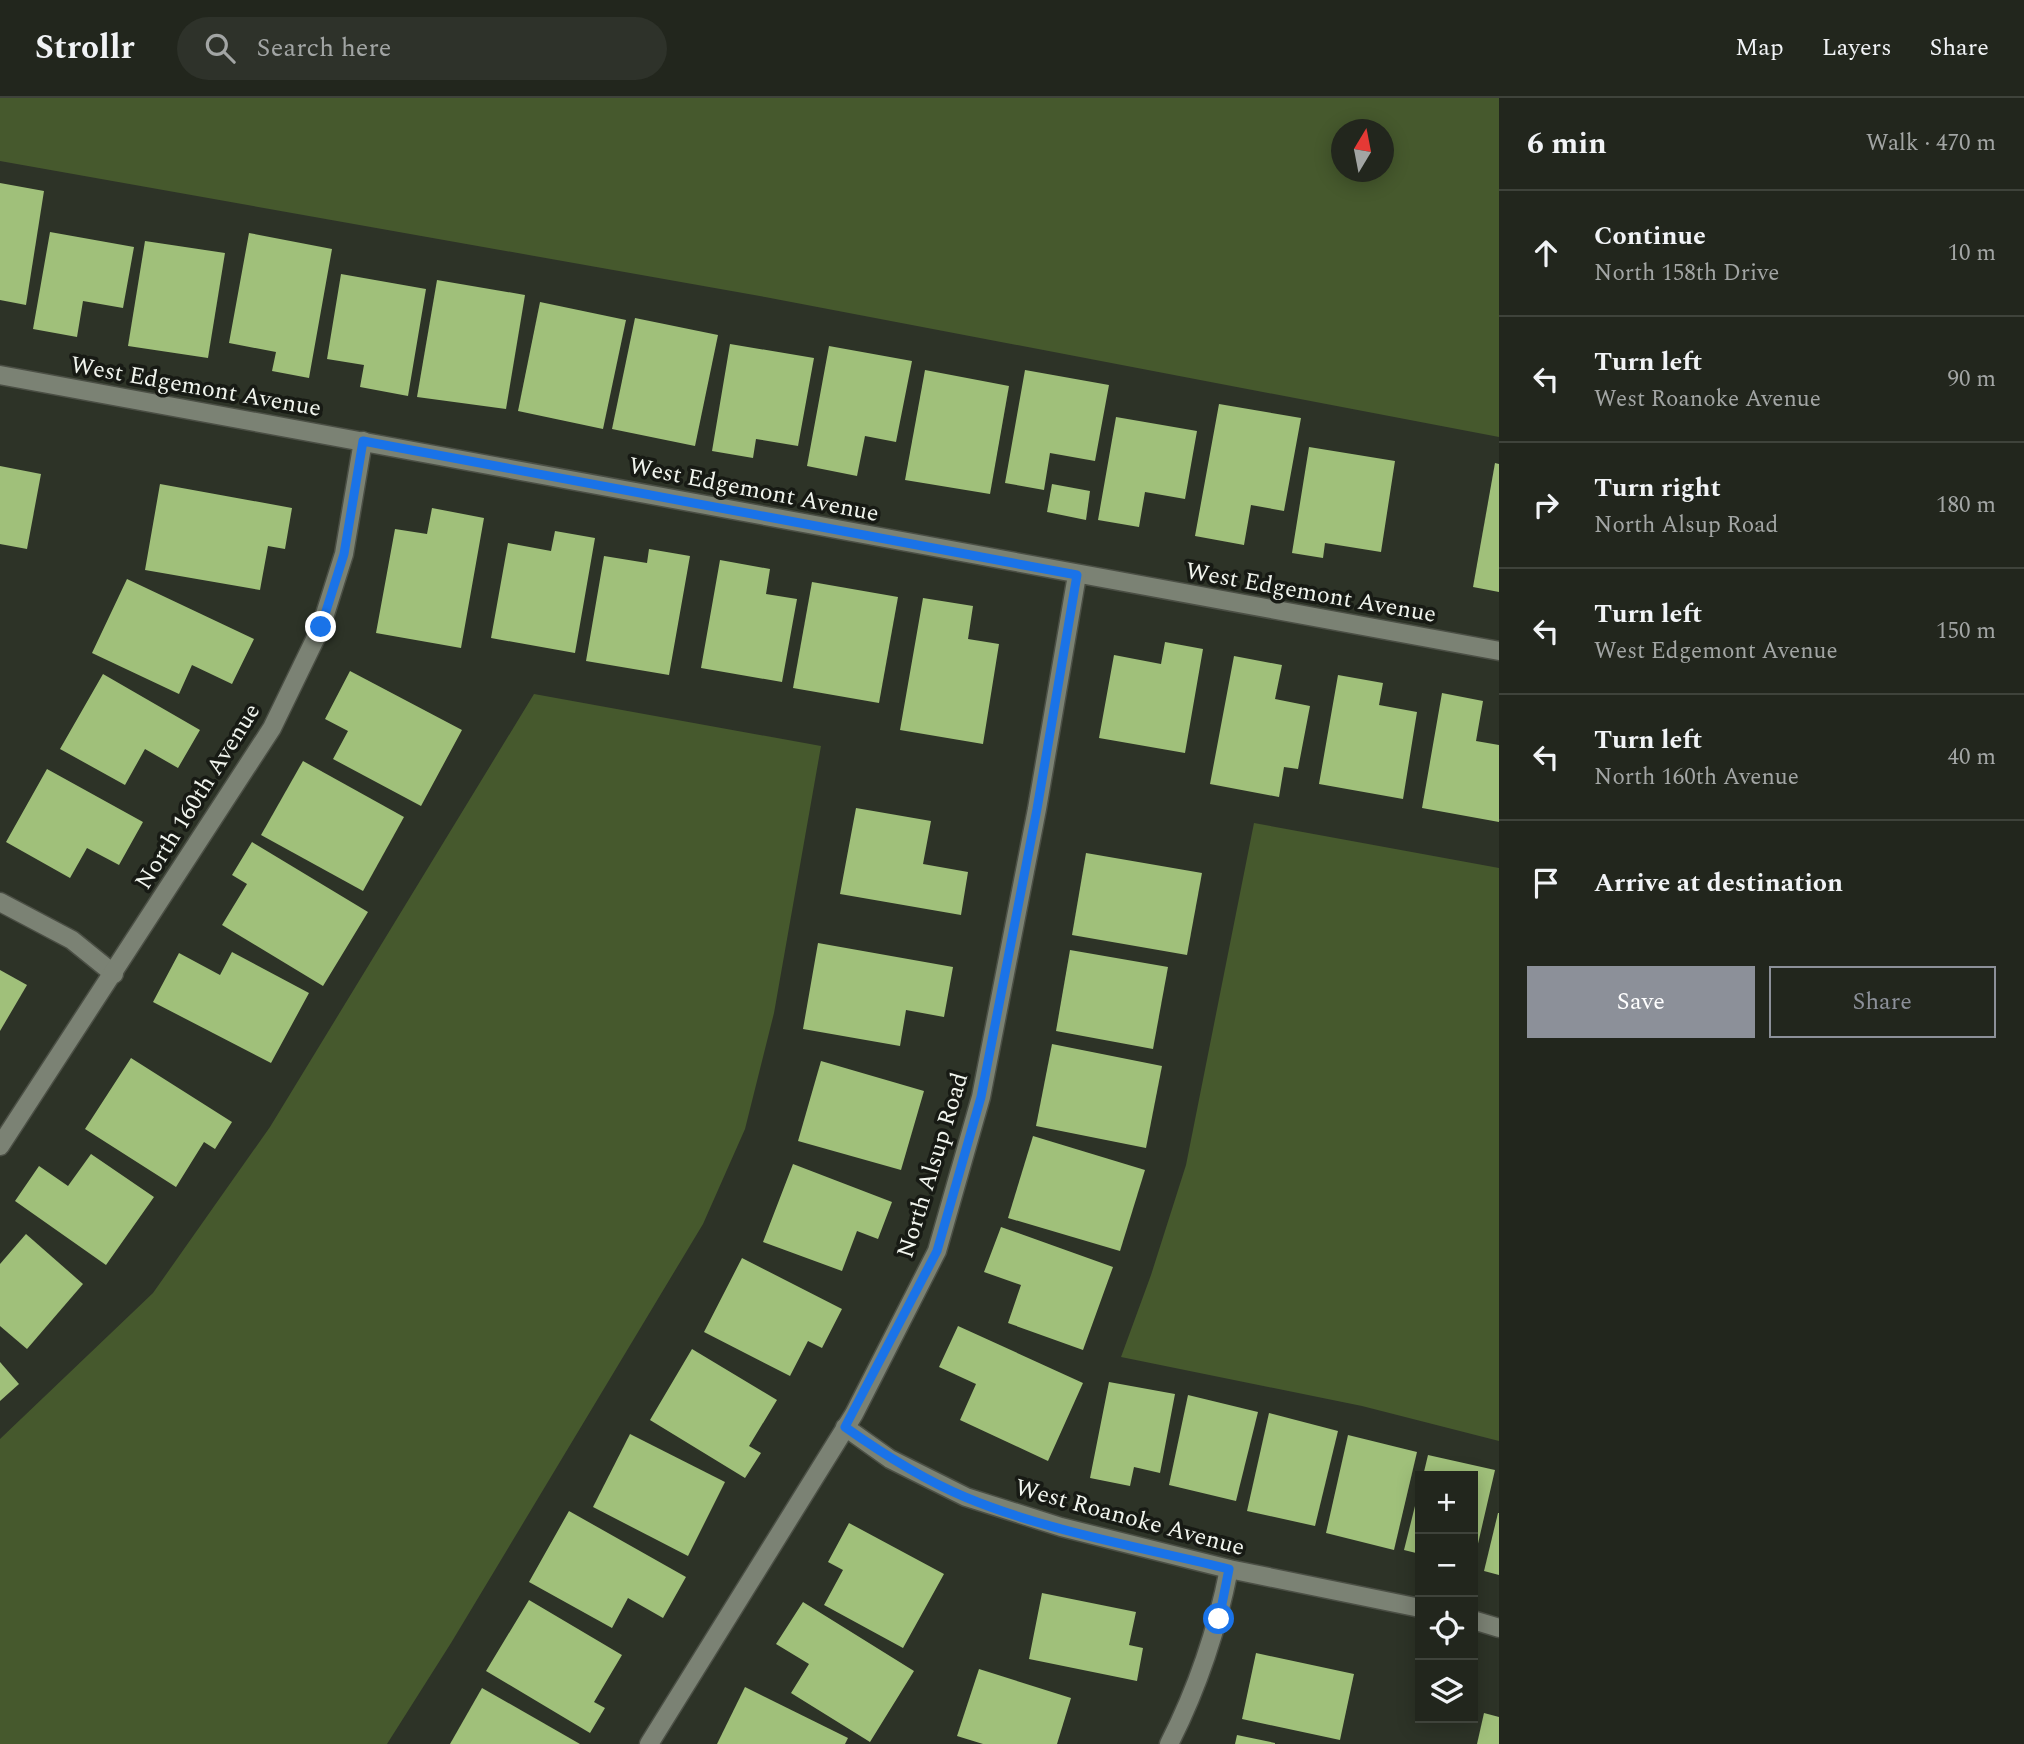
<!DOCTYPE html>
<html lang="en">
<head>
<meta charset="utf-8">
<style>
  :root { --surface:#22261d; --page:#2e322a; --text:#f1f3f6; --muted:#a2a5a4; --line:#3f433b; --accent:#8c9099 }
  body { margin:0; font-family:Spectral,serif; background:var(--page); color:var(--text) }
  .controls { position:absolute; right:21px; bottom:21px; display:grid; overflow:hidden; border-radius:0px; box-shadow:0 4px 18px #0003 }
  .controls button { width:63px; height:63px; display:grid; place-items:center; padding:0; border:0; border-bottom:2px solid var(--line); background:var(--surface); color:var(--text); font:35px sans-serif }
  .compass { position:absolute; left:1331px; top:21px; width:63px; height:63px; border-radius:50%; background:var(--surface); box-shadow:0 4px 18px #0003; rotate:10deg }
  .stop { position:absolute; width:21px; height:21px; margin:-16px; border:5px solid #1a73e8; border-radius:50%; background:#fff }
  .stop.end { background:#1a73e8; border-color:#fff; box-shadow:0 2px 7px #0008 }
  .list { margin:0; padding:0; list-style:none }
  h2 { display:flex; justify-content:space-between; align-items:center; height:91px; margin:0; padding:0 28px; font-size:30px }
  h2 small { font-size:23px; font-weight:400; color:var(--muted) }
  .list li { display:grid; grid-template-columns:46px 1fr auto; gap:21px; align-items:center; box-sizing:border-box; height:126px; padding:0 28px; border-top:2px solid var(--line) }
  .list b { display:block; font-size:26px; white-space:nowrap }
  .list p { margin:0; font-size:23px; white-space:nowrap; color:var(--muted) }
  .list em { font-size:23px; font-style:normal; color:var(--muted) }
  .actions { display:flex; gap:14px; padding:21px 28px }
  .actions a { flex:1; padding:16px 0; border:2px solid var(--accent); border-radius:0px; text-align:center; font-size:24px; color:var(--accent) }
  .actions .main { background:var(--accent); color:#fff }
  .icon { flex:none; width:38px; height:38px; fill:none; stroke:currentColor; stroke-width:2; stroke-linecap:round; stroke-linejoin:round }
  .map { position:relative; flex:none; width:1499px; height:1646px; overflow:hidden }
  header { display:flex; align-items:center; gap:42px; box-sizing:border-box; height:98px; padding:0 35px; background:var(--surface); border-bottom:2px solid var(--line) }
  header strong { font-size:33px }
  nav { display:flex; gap:38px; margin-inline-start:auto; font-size:24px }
  .search { width:490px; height:63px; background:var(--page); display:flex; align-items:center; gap:18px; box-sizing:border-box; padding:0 24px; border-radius:38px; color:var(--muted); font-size:26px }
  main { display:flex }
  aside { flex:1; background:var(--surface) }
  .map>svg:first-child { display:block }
</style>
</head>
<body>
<header>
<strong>Strollr</strong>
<div class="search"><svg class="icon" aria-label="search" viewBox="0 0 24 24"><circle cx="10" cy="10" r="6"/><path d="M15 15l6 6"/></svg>Search here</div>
<nav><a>Map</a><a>Layers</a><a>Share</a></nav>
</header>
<main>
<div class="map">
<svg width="1499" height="1646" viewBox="0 0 1499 1646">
  <rect width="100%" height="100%" fill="#2d3327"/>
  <g fill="#46592d" fill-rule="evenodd">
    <path d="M0,0H1499V339L765,199L0,63ZM1342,32H1384V74H1342Z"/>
    <polygon points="534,596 821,648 774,915 745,1031 703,1126 451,1545 387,1646 0,1646 0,1341 153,1195 270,1029"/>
    <polygon points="1254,725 1499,770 1499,1343 1362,1308 1121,1259 1151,1177 1186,1067"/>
  </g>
  <g fill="#a0c07a">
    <polygon points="0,85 44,93 26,207 0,202"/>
    <polygon points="50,134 134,149 123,210 83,203 77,239 33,231"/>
    <polygon points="249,135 332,151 309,280 272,273 276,254 229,245"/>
    <polygon points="145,143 225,155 208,260 128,248"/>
    <polygon points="341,176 426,191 408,298 360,289 364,267 327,261"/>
    <polygon points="437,182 525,197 506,311 417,299"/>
    <polygon points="540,204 626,222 603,331 518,313"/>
    <polygon points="635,220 718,237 695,348 612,331"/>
    <polygon points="730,246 814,260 798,348 756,341 753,360 712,353"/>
    <polygon points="829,248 912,263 896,344 865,338 857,378 807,368"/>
    <polygon points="925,272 1009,288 990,396 905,382"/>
    <polygon points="1025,272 1109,287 1095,363 1050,355 1044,392 1005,385"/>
    <polygon points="1219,306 1301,320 1284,413 1251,407 1244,447 1195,438"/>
    <polygon points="1116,319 1197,333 1185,401 1145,394 1139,429 1098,422"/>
    <polygon points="1309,349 1395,363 1381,454 1325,445 1323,460 1292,455"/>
    <polygon points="1495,365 1499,366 1499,494 1473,489"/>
    <polygon points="0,368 41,376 27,451 0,446"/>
    <polygon points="160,386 292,410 285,451 268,448 260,492 145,472"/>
    <polygon points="1052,386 1090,393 1086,422 1047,414"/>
    <polygon points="432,410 484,420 461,550 376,535 395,431 427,436"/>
    <polygon points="555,433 595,440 575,555 491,540 508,445 551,453"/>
    <polygon points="649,451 690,458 669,577 586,563 604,458 647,465"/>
    <polygon points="720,462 770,471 766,496 797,501 782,584 701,570"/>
    <polygon points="127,481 254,541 232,586 192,567 179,596 92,555"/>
    <polygon points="812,484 898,499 879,605 793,590"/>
    <polygon points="923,500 973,508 968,541 999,546 983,646 900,632"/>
    <polygon points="1165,544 1203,551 1185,655 1099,640 1114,557 1161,566"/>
    <polygon points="1234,558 1282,567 1275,601 1310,608 1298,671 1284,669 1279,699 1210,686"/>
    <polygon points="350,573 462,632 421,708 333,661 348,633 325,621"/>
    <polygon points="103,576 200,632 178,670 145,651 125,687 60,651"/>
    <polygon points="1338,577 1383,585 1379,607 1417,614 1403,701 1319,686"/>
    <polygon points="1442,595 1483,603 1476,643 1499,647 1499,724 1422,710"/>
    <polygon points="303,663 404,719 363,793 261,737"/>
    <polygon points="47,671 143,724 119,767 87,750 70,780 6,744"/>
    <polygon points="856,710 931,723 923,766 968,774 961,817 840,796"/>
    <polygon points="252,744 368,814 323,888 222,827 247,786 232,777"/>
    <polygon points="1086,755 1202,775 1187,857 1072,837"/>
    <polygon points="818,845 953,869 944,919 906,912 900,948 803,931"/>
    <polygon points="1070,852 1168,869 1153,951 1056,933"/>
    <polygon points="232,854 309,895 271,965 153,904 179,855 220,877"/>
    <polygon points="0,872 27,887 0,933"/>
    <polygon points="1052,946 1162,968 1146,1050 1036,1028"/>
    <polygon points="131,960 232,1024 215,1051 204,1044 176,1089 85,1031"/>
    <polygon points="821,963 924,993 901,1072 798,1043"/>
    <polygon points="1033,1038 1145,1072 1120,1153 1008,1120"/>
    <polygon points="91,1056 154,1099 106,1167 15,1103 39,1068 68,1088"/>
    <polygon points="793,1066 892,1104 878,1141 857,1133 842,1173 763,1144"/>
    <polygon points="1001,1129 1113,1169 1083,1252 1008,1225 1021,1187 984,1174"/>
    <polygon points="26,1136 83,1186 27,1251 0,1228 0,1166"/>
    <polygon points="742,1160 842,1211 822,1250 808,1243 790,1278 704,1234"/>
    <polygon points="958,1228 1083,1285 1048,1363 960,1322 976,1286 939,1269"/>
    <polygon points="692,1251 777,1302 749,1348 761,1355 745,1380 650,1322"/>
    <polygon points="0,1264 19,1286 0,1303"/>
    <polygon points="1109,1284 1175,1296 1160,1375 1134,1369 1130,1388 1090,1380"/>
    <polygon points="1188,1297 1258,1314 1236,1403 1169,1387"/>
    <polygon points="1269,1315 1338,1333 1315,1428 1247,1413"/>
    <polygon points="630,1336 725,1384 688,1458 593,1409"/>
    <polygon points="1348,1337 1417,1354 1394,1452 1326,1435"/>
    <polygon points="1428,1357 1495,1372 1474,1463 1473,1378 1423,1378"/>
    <polygon points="1419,1392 1420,1392 1420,1456 1404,1452"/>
    <polygon points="569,1413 686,1479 663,1520 628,1500 612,1530 529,1484"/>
    <polygon points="1498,1415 1499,1415 1499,1477 1484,1473"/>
    <polygon points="849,1425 944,1476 903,1550 824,1507 843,1472 828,1464"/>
    <polygon points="1042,1495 1136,1514 1129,1547 1143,1550 1137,1583 1029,1561"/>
    <polygon points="529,1502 622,1557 594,1604 605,1610 590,1635 486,1573"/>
    <polygon points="803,1504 914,1573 870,1644 791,1595 809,1566 776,1546"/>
    <polygon points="1256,1555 1354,1576 1340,1642 1242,1621"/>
    <polygon points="979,1571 1071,1600 1057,1646 983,1646 957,1638"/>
    <polygon points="745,1589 848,1640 845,1646 717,1646"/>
    <polygon points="482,1590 580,1646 450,1646"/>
    <polygon points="1484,1615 1499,1619 1499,1646 1477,1646"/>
    <polygon points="1237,1637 1275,1645 1275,1646 1235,1646"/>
  </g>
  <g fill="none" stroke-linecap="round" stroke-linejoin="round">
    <g stroke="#4b4f45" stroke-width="21">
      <g id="minor">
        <polyline points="0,277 1499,553"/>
        <polyline points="0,804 72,842 114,876"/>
        <polyline points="0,1048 272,630 321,529 344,456 363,343"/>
        <polyline points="845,1329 890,1361 966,1399 1061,1429 1229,1471 1420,1510"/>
        <polyline points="1473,1522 1499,1530"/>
        <polyline points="649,1646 854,1316 937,1153 981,999 1037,711 1077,477"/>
        <path d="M1169,1646C1197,1591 1217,1532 1229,1471"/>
      </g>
    </g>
    <use href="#minor" stroke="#7b8274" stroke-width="18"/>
  </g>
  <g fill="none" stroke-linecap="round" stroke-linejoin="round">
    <path stroke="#1a73e8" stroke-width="9" d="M321,529L344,456L363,343L1077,477L1037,711L981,999L937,1153L845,1329C883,1356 922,1381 965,1399C1046,1433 1144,1450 1229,1471L1219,1521"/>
  </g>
  <g text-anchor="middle" stroke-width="7" stroke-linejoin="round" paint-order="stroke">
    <g font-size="24" fill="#f1f5ee" stroke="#171a14">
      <text transform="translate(196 288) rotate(10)" y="8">West Edgemont Avenue</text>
      <text transform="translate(754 391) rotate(11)" y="8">West Edgemont Avenue</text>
      <text transform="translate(1311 494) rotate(10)" y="8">West Edgemont Avenue</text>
      <text transform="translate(197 698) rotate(-58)" y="8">North 160th Avenue</text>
      <text transform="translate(932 1067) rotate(-73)" y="8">North Alsup Road</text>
      <text transform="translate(1130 1419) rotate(15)" y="8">West Roanoke Avenue</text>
    </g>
  </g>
</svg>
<div class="controls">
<button>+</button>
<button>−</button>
<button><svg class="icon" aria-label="locate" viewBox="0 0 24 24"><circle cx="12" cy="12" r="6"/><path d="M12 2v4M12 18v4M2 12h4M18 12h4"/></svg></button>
<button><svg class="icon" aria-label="layers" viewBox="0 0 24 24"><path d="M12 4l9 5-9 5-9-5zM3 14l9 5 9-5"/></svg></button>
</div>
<svg class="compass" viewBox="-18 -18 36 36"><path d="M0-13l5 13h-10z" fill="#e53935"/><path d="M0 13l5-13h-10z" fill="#a2a5a4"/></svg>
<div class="stop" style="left:1219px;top:1521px"></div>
<div class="stop end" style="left:321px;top:529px"></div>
</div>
<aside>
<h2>6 min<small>Walk · 470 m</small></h2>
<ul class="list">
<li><svg class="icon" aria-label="ahead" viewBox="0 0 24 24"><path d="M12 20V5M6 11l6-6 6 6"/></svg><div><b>Continue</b><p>North 158th Drive</p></div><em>10 m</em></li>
<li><svg class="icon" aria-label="left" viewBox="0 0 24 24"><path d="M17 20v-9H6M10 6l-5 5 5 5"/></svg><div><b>Turn left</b><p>West Roanoke Avenue</p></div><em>90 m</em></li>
<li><svg class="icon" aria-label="right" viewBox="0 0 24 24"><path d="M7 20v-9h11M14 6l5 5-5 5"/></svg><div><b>Turn right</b><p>North Alsup Road</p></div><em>180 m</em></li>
<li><svg class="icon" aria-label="left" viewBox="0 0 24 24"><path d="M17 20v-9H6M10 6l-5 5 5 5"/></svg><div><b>Turn left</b><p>West Edgemont Avenue</p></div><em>150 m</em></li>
<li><svg class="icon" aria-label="left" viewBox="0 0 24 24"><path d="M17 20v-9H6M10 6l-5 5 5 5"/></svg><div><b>Turn left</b><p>North 160th Avenue</p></div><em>40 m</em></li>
<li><svg class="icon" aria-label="arrive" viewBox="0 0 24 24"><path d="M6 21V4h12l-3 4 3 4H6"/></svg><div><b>Arrive at destination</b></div></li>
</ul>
<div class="actions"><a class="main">Save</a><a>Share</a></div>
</aside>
</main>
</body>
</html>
